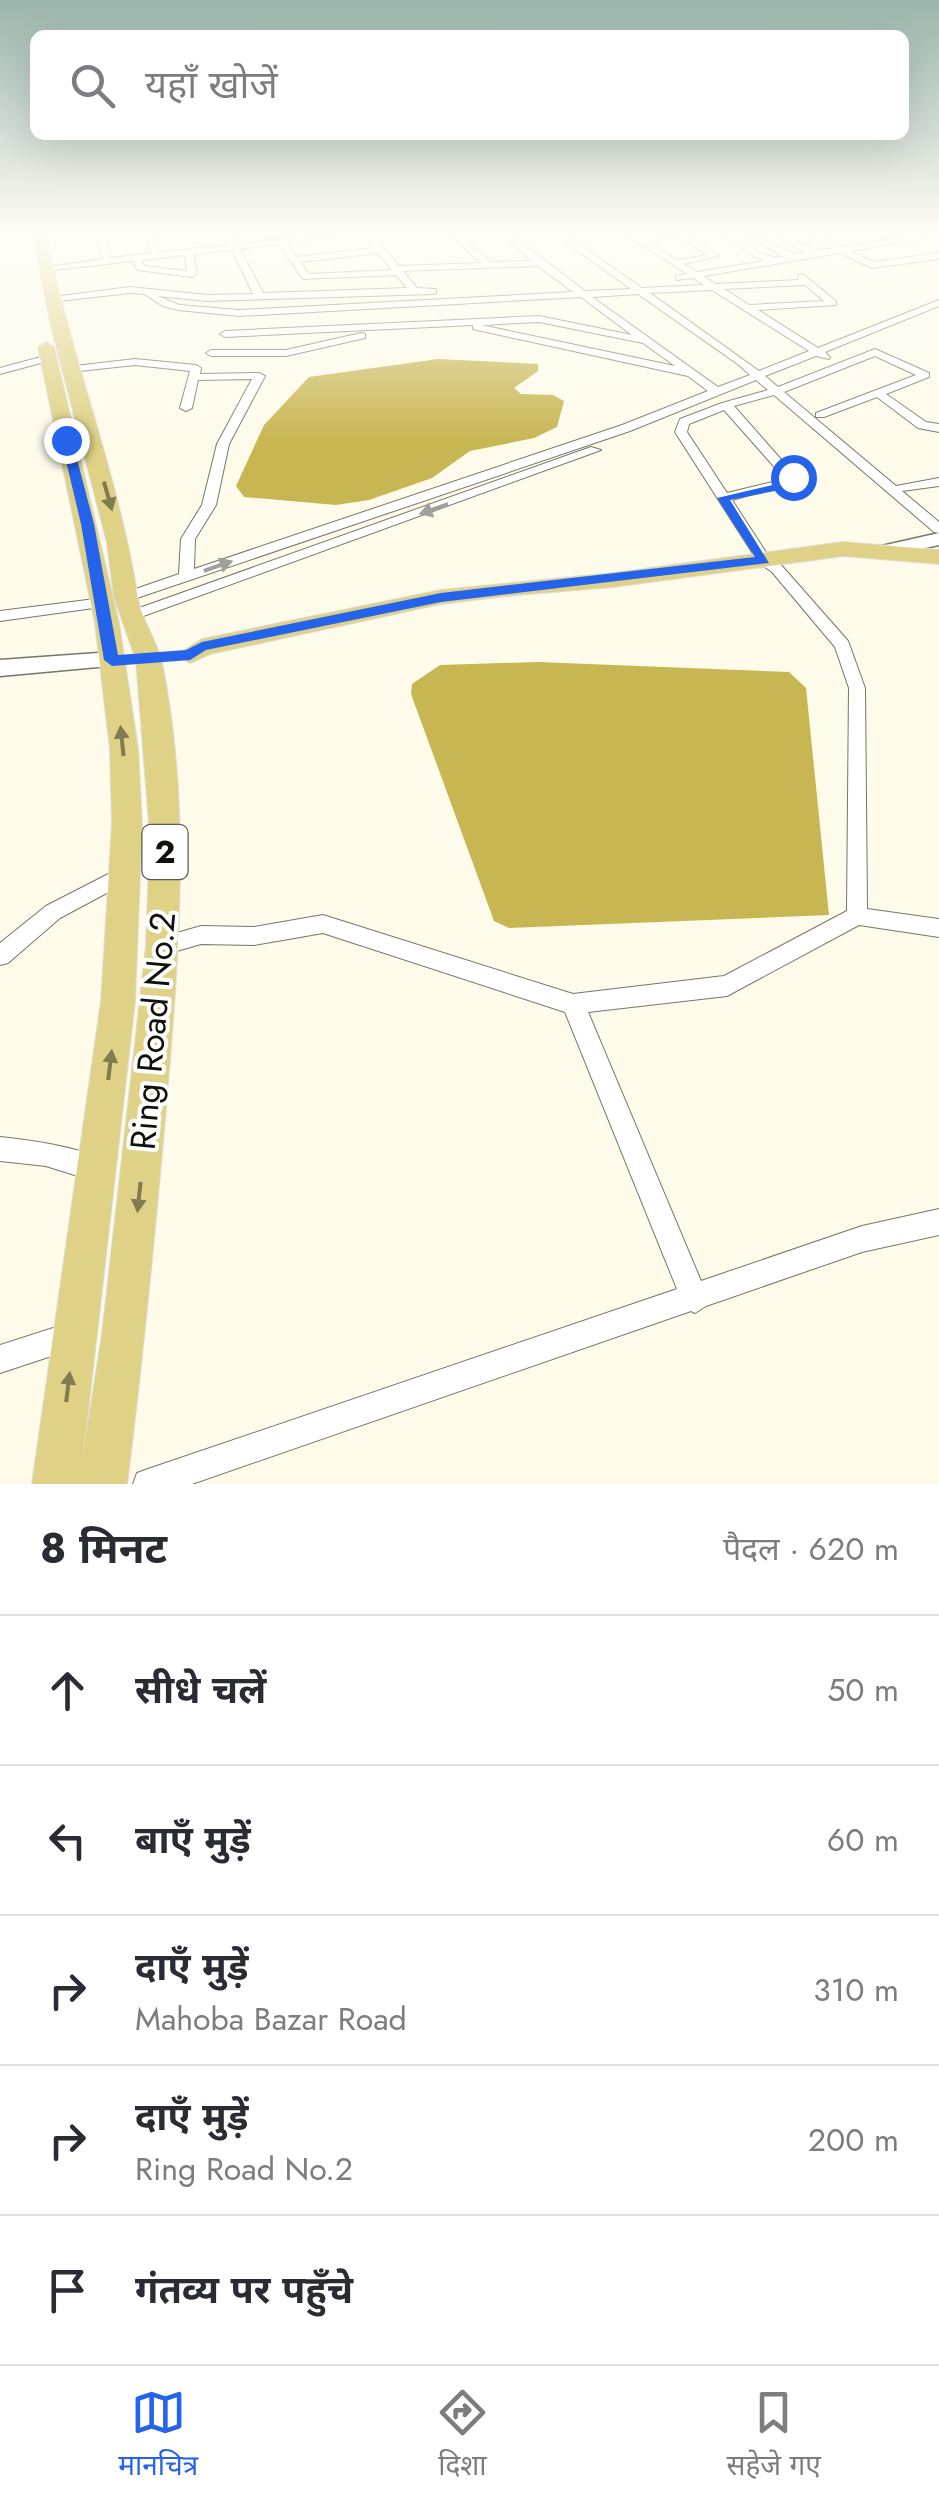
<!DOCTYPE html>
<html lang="hi">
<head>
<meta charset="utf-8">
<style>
  :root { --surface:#fff; --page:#f2f2f3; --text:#2b2b33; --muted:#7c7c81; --line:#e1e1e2; --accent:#2563eb }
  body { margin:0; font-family:Jost,"Noto Sans Devanagari",sans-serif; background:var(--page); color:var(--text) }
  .stop { position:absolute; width:30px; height:30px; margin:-22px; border:8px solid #2563eb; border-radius:50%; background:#fff }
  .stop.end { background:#2563eb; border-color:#fff; box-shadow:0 2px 10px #0008 }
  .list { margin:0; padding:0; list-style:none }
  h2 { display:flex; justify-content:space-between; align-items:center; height:130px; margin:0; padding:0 40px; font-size:42px }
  h2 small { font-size:32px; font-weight:400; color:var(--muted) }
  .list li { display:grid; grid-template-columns:65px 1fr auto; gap:30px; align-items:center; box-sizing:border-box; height:150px; padding:0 40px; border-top:2px solid var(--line) }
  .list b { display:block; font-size:38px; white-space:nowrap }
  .list p { margin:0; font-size:32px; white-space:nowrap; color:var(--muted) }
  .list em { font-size:32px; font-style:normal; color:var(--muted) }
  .icon { flex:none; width:55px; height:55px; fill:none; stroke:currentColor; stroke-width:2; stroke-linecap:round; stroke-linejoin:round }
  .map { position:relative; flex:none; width:939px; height:1484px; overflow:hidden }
  .search { position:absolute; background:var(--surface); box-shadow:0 10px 40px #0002; left:30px; right:30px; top:30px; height:110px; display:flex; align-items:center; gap:25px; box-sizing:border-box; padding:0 35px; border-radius:15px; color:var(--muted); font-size:38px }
  .sheet { height:880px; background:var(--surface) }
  nav { display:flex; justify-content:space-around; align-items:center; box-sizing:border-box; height:140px; border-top:2px solid var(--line); background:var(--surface); font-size:28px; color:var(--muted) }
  nav a { display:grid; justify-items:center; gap:5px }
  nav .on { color:var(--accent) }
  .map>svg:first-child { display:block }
</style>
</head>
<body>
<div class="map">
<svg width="939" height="1484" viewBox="0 0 939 1484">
  <rect width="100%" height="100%" fill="#fefbeb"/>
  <g fill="#c8b653">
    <polygon points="438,359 538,364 538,371 514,388 521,394 553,395 564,401 557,427 534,438 470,451 432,478 369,500 336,505 244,497 236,486 264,425 309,377"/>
    <polygon points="538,662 789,672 806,688 829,915 509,928 494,921 411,694 412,684 440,665"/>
  </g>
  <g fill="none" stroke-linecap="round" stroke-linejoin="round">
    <g stroke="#787667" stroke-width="2">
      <g id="street">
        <path d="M95,233H103L111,258L152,253L145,233H153L160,252L229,245L224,233H232L238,244L332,233H359L287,243L297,257L375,248L363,233H371L399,266L481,263L448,233H457L491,262L532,261L500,233H509L585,291L631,289L553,233H563L642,288L704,285L693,278L676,280V276L687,274L624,233H634L640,237L685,233L719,256L684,264L697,272L764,261L714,233C739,233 759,261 784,257L743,233C766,233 782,257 806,253L771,233C798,233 800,254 832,249L804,233H815L843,247L929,233L926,238L850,251L873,262L939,253V259L872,268L840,253L704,276L716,284L798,280V275H804L836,301V305L758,310L818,348L939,300V306L825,352L830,357L829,359L816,356L765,376L778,387L875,349L929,373V377L886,394L926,422L939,424V432L918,428L877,397L824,417H816V413L916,375L875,356L784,392L896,486L939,478V486L902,491L939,522V533L934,532L774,395L734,406L800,481L732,500L769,557L782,566L848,641L865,688L867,909L939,919V937L859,925L727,996L588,1012L701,1281L862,1226L939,1209V1235L862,1252L706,1306L695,1313L691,1311L192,1484H133L137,1473L148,1469L677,1289L565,1012L323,933L254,945L201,944L163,955L156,953L152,946L156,939L201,926L254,927L323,915L573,994L724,976L847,911L849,688L835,647L772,572L759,563L675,432L680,419L722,403L768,390L756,380L630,431L131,600H121L119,597L121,594L179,574L181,539L202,505L217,444L252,379L198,380L192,408L186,411L180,408L190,371L135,365L70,372L66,371V367L135,359L196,365L201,368L200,374L259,373L265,376L229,444L216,505L195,539L194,569L622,425L708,391L688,376L477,330L473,329V325L225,337L220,334L225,331L539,316L632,335L581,297L239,316L178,310L163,306L144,294L130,293L50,302V298L53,297L130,287L207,295L253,294L232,250L194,254L197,274L192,277L137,270L133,261L46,271L41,268L103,259ZM678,236L707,255L677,260L647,241ZM279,244L303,279L396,275L407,288L263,293L240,249ZM378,253L392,270L309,274L300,262ZM185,255L187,271L144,266L142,260ZM538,266L573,292L239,310L179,305L158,296L207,301L433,294L436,293V289L417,288L403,271ZM805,285L824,301L749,305L724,289ZM712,290L809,351L759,371L650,293ZM638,294L739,365L750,375L718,387L592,297ZM539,322L643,343L675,366L481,325ZM724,410L785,479L727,493L687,432L689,424Z"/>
        <polygon points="361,333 365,334 365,338 286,356 211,356 206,353 211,350 286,350"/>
        <polygon points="48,355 53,358 52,360 0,374 0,368"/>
        <polygon points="591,447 601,450 138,618 128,618 125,615 128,612"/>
        <polygon points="103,598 111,603 108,606 0,621 0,611"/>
        <polygon points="124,866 131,868 134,874 131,880 60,918 8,963 0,965 0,943 46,906"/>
        <path d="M0,1137C36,1141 72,1146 106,1160L110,1169L106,1178L97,1182L46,1166L0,1161Z"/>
        <polygon points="75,1321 85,1325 89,1335 85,1345 0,1373 0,1345"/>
      </g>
    </g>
    <g stroke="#787667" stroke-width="3">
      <g id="secondary">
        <polygon points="939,533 939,545 884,557 874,551 877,547"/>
        <polygon points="112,652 120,655 123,660 120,665 0,676 0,660"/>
      </g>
    </g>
    <g stroke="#dededd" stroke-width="2">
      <g id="primary">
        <path d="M32,233H46C70,356 119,476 138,599C142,621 157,641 162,663C192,809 178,960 166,1108C155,1233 143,1359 127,1484H32L101,1001L112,824L110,749L95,623L38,347L46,342L54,347L119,623L138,749L142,824L135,1001L83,1456L102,1334L146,946L150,836L136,660L114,597L107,543L50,322Z"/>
        <polygon points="843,542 939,550 939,564 843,556 613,587 506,596 441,604 210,654 190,663 177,655 202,639 441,590 613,573"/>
      </g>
    </g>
    <use href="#street" fill="#fff" fill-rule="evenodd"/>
    <use href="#secondary" fill="#fff" fill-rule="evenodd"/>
    <use href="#primary" fill="#dfd286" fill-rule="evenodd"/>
  </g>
  <defs><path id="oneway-solid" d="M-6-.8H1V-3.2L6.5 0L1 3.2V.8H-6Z" transform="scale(2.5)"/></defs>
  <g fill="#827b4f">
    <use href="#oneway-solid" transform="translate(108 496) rotate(74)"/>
    <use href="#oneway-solid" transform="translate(122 741) rotate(-96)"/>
    <use href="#oneway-solid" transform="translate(110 1065) rotate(-83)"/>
    <use href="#oneway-solid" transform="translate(139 1197) rotate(96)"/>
    <use href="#oneway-solid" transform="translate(68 1387) rotate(-83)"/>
  </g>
  <g fill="#a09f9d">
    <use href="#oneway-solid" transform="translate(434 509) rotate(161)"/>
    <use href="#oneway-solid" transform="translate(218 566) rotate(-19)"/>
  </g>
  <linearGradient id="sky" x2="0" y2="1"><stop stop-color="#9bb5ac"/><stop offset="0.53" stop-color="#fffdf6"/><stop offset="1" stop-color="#fffdf6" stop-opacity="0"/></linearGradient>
  <rect width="939" height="441" fill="url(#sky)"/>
  <polygon fill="#2563eb" points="66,437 72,440 94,524 118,655 186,650 202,642 441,593 755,557 717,498 785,482 789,474 799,477 795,487 730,500 769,563 441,602 206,650 190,660 112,666 104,660 81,524 61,440"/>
  <g text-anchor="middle" stroke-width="8" stroke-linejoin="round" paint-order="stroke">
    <rect fill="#fff" stroke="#585854" stroke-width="2.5" x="142.5" y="825" width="45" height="54" rx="8"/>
    <g font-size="32" font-weight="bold" fill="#11100b">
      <text x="165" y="863">2</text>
    </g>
    <g font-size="35" fill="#11100b" stroke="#fff">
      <text transform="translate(153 1031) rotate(-85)" y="12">Ring Road No.2</text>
    </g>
  </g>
</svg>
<div class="stop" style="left:793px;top:477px"></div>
<div class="stop end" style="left:66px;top:440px"></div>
<div class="search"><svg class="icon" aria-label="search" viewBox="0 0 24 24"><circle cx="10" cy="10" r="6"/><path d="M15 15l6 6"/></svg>यहाँ खोजें</div>
</div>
<section class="sheet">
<h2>8 मिनट<small>पैदल · 620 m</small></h2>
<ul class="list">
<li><svg class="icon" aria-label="ahead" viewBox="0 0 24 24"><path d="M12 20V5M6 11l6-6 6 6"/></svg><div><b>सीधे चलें</b></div><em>50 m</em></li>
<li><svg class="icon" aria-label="left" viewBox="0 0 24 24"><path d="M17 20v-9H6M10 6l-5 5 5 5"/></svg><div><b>बाएँ मुड़ें</b></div><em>60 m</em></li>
<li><svg class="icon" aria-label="right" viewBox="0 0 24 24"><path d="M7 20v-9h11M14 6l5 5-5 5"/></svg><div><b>दाएँ मुड़ें</b><p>Mahoba Bazar Road</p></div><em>310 m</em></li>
<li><svg class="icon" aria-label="right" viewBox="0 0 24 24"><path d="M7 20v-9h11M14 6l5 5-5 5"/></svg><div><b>दाएँ मुड़ें</b><p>Ring Road No.2</p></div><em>200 m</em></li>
<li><svg class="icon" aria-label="arrive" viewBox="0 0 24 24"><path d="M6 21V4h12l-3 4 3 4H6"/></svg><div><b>गंतव्य पर पहुँचे</b></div></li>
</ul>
</section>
<nav>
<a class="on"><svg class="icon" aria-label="map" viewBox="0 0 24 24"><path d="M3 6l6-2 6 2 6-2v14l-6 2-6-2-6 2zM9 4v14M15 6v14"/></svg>मानचित्र</a>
<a><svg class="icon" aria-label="directions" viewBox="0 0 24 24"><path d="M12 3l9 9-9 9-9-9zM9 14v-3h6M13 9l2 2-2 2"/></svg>दिशा</a>
<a><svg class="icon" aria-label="saved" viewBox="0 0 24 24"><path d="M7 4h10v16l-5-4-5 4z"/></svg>सहेजे गए</a>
</nav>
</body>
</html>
